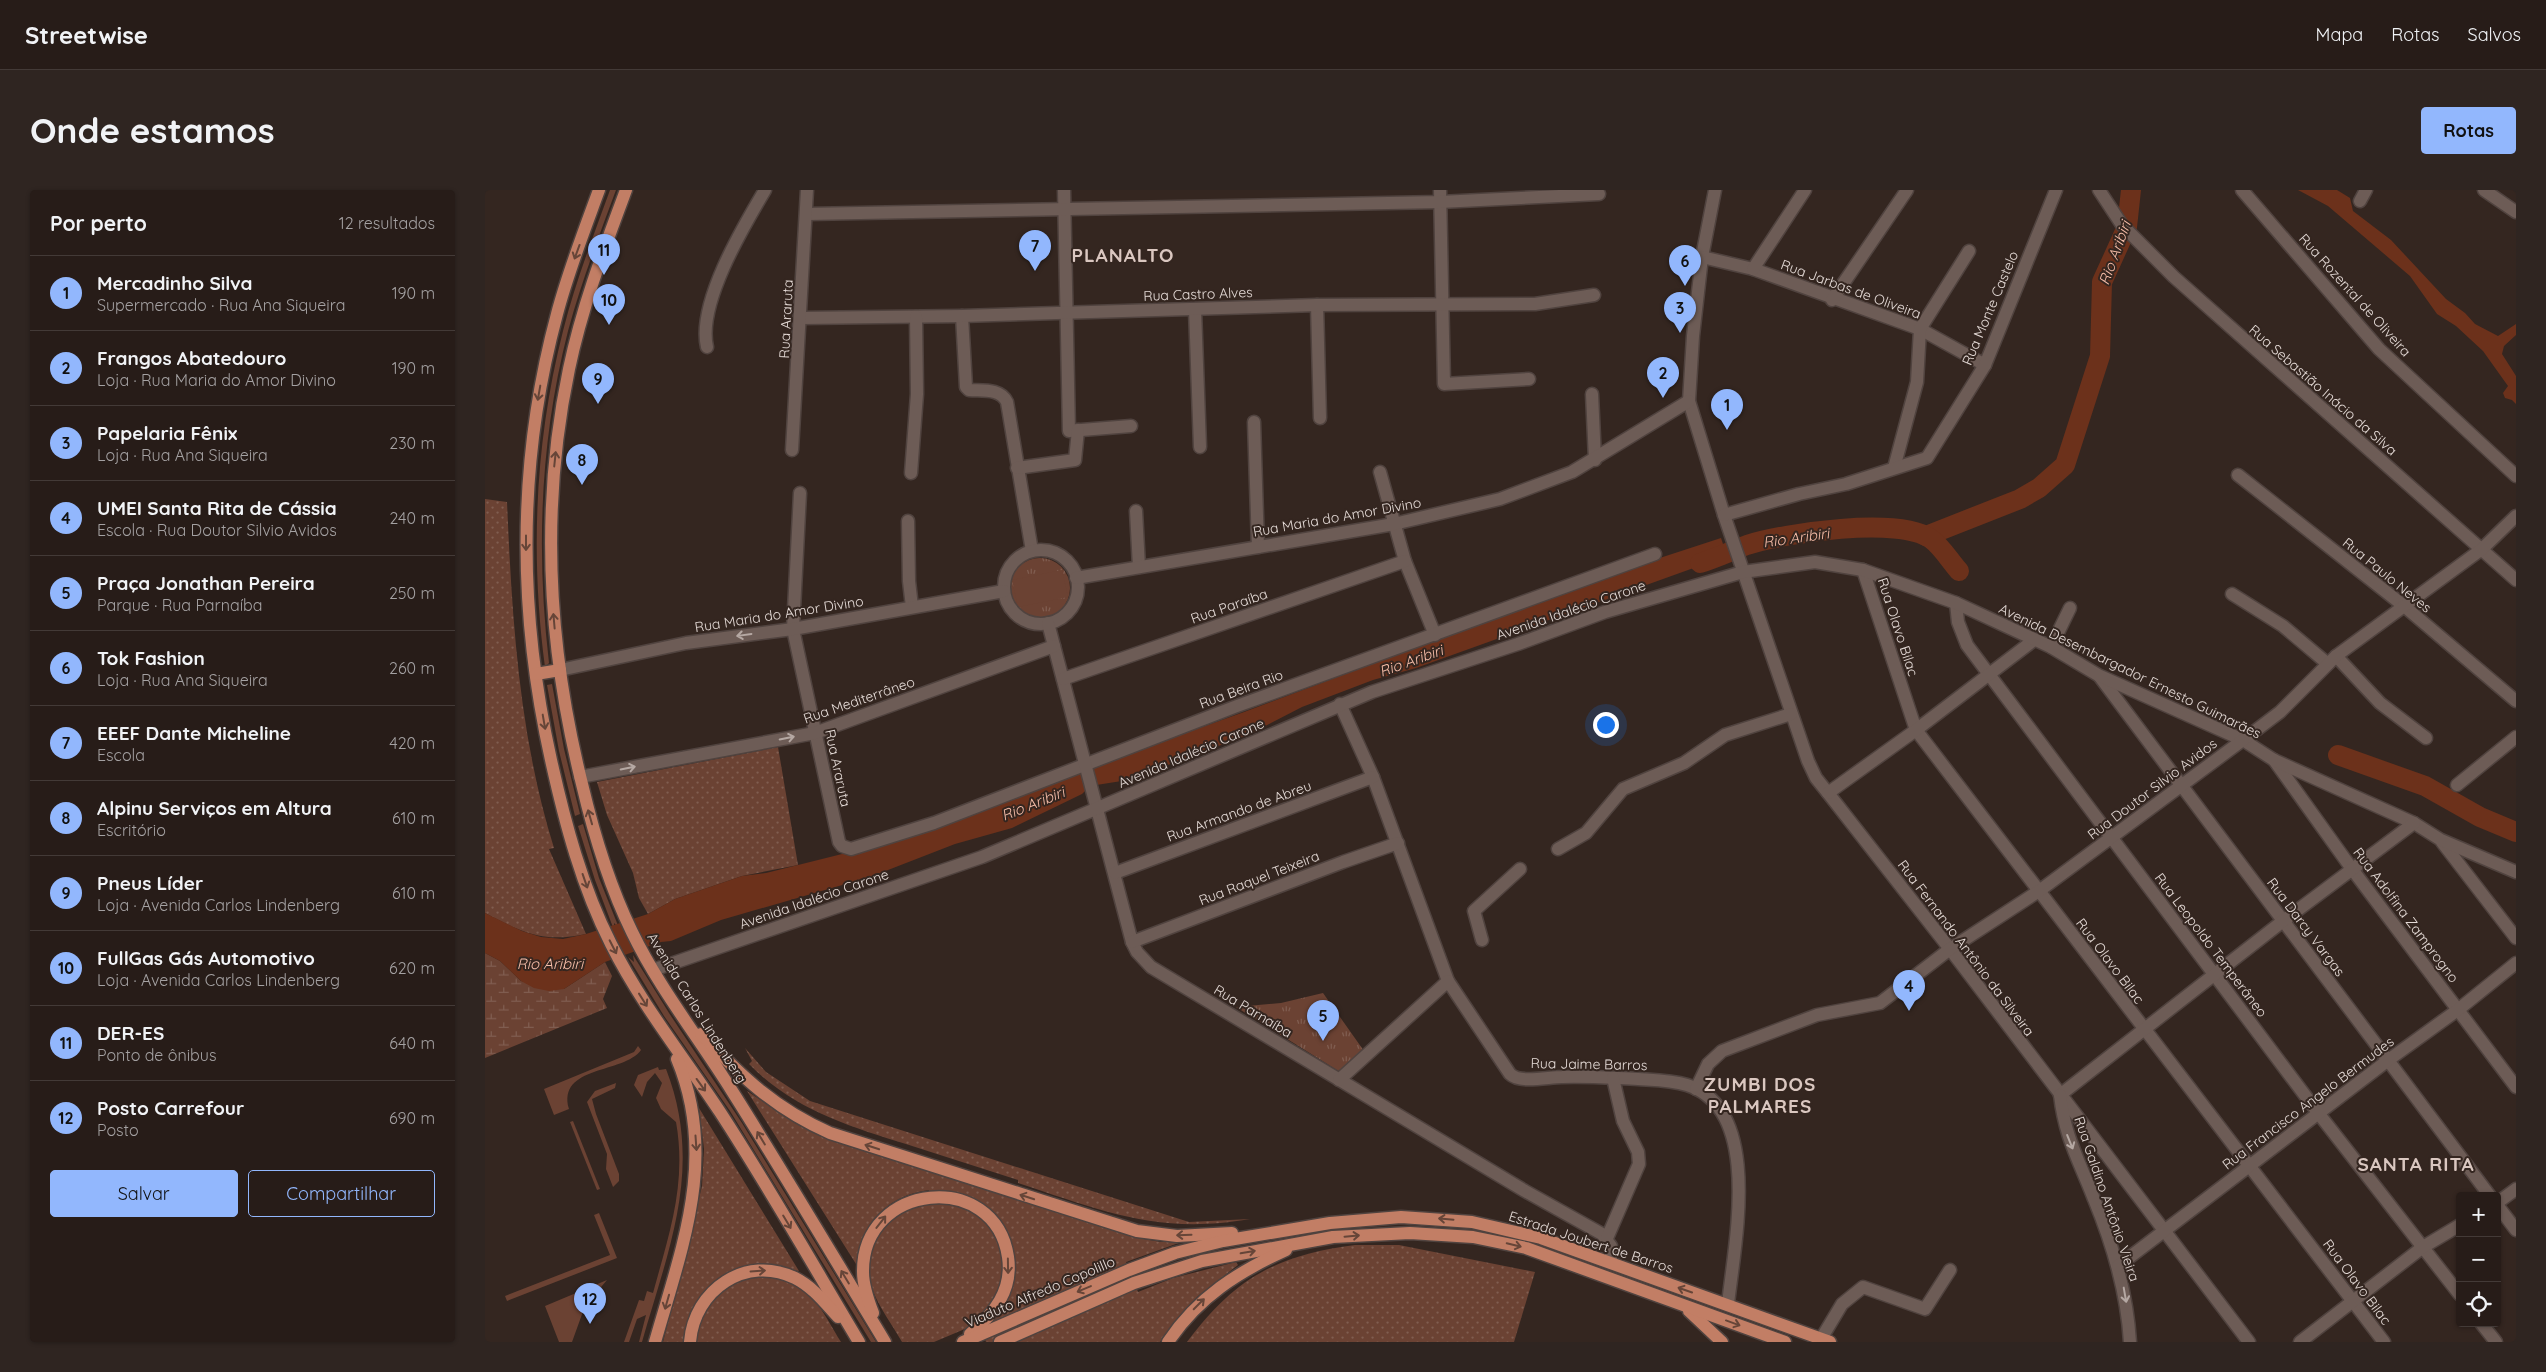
<!DOCTYPE html>
<html lang="pt">
<head>
<meta charset="utf-8">
<style>
  :root { --surface:#271c18; --page:#2f2521; --text:#f1f3f6; --muted:#a4a1a2; --line:#433a37; --accent:#92b7fd }
  body { margin:0; font-family:Quicksand,sans-serif; background:var(--page); color:var(--text) }
  .controls { position:absolute; right:15px; bottom:15px; display:grid; overflow:hidden; border-radius:5px; box-shadow:0 1px 4px #0004 }
  .controls button { width:45px; height:45px; display:grid; place-items:center; padding:0; border:0; border-bottom:1px solid var(--line); background:var(--surface); color:var(--text); font:25px sans-serif }
  .you { position:absolute; left:1120px; top:534px; width:18px; height:18px; margin:-12px; border:4px solid #fff; border-radius:50%; background:#1a73e8; box-shadow:0 0 0 8px #1a73e833 }
  .badge { display:grid; place-items:center; width:32px; height:32px; border-radius:50%; background:var(--accent); color:#111; font-size:16px; font-weight:700 }
  .pin { position:absolute; translate:-50% -41px; filter:drop-shadow(0 1px 2px #0008) }
  .pin::after { content:''; position:absolute; top:26px; width:18px; height:15px; background:inherit; clip-path:polygon(0 0,100% 0,50% 100%) }
  .list { margin:0; padding:0; list-style:none }
  h2 { display:flex; justify-content:space-between; align-items:center; height:65px; margin:0; padding:0 20px; font-size:21px }
  h2 small { font-size:16px; font-weight:400; color:var(--muted) }
  .list li { display:grid; grid-template-columns:32px 1fr auto; gap:15px; align-items:center; box-sizing:border-box; height:75px; padding:0 20px; border-top:1px solid var(--line) }
  .list b { display:block; font-size:19px; white-space:nowrap }
  .list p { margin:0; font-size:16px; white-space:nowrap; color:var(--muted) }
  .list em { font-size:16px; font-style:normal; color:var(--muted) }
  .actions { display:flex; gap:10px; padding:15px 20px }
  .actions a { flex:1; padding:11px 0; border:1px solid var(--accent); border-radius:5px; text-align:center; font-size:18px; color:var(--accent) }
  .actions .main { background:var(--accent); color:#111 }
  .icon { flex:none; width:28px; height:28px; fill:none; stroke:currentColor; stroke-width:2; stroke-linecap:round; stroke-linejoin:round }
  .map { position:relative; flex:none; width:2031px; height:1152px; overflow:hidden; border-radius:5px }
  header { display:flex; align-items:center; gap:30px; box-sizing:border-box; height:70px; padding:0 25px; background:var(--surface); border-bottom:1px solid var(--line) }
  header strong { font-size:24px }
  nav { display:flex; gap:28px; margin-inline-start:auto; font-size:18px }
  .intro { display:flex; align-items:center; justify-content:space-between; box-sizing:border-box; height:120px; padding:0 30px }
  h1 { margin:0; font-size:35px }
  .button { padding:12px 22px; border-radius:5px; background:var(--accent); color:#111; font-size:18px; font-weight:700 }
  main { display:flex; gap:30px; padding:0 30px }
  aside { flex:1; background:var(--surface); border-radius:5px; box-shadow:0 1px 4px #0004 }
  .map>svg:first-child { display:block }
</style>
</head>
<body>
<header>
<strong>Streetwise</strong>
<nav><a>Mapa</a><a>Rotas</a><a>Salvos</a></nav>
</header>
<div class="intro"><h1>Onde estamos</h1><a class="button">Rotas</a></div>
<main>
<aside>
<h2>Por perto<small>12 resultados</small></h2>
<ul class="list">
<li><span class="badge">1</span><div><b>Mercadinho Silva</b><p>Supermercado · Rua Ana Siqueira</p></div><em>190 m</em></li>
<li><span class="badge">2</span><div><b>Frangos Abatedouro</b><p>Loja · Rua Maria do Amor Divino</p></div><em>190 m</em></li>
<li><span class="badge">3</span><div><b>Papelaria Fênix</b><p>Loja · Rua Ana Siqueira</p></div><em>230 m</em></li>
<li><span class="badge">4</span><div><b>UMEI Santa Rita de Cássia</b><p>Escola · Rua Doutor Silvio Avidos</p></div><em>240 m</em></li>
<li><span class="badge">5</span><div><b>Praça Jonathan Pereira</b><p>Parque · Rua Parnaíba</p></div><em>250 m</em></li>
<li><span class="badge">6</span><div><b>Tok Fashion</b><p>Loja · Rua Ana Siqueira</p></div><em>260 m</em></li>
<li><span class="badge">7</span><div><b>EEEF Dante Micheline</b><p>Escola</p></div><em>420 m</em></li>
<li><span class="badge">8</span><div><b>Alpinu Serviços em Altura</b><p>Escritório</p></div><em>610 m</em></li>
<li><span class="badge">9</span><div><b>Pneus Líder</b><p>Loja · Avenida Carlos Lindenberg</p></div><em>610 m</em></li>
<li><span class="badge">10</span><div><b>FullGas Gás Automotivo</b><p>Loja · Avenida Carlos Lindenberg</p></div><em>620 m</em></li>
<li><span class="badge">11</span><div><b>DER-ES</b><p>Ponto de ônibus</p></div><em>640 m</em></li>
<li><span class="badge">12</span><div><b>Posto Carrefour</b><p>Posto</p></div><em>690 m</em></li>
</ul>
<div class="actions"><a class="main">Salvar</a><a>Compartilhar</a></div>
</aside>
<div class="map">
<svg width="2031" height="1152" viewBox="0 0 2031 1152">
  <defs>
    <pattern id="grass-dots" width="8" height="8" patternUnits="userSpaceOnUse" patternTransform="scale(1.25)"><rect width="8" height="8" fill="#6b4233"/><path d="M2 2h.1M6 6h.1" fill="none" stroke="#805d50" stroke-width="1.8" stroke-linecap="round"/></pattern>
    <pattern id="wetland-marsh" width="20" height="14" patternUnits="userSpaceOnUse" patternTransform="scale(1.25)"><rect width="20" height="14" fill="#6b4233"/><path d="M1 5h8M5 5V1M11 12h8M15 12V8" fill="none" stroke="#805d50"/></pattern>
    <pattern id="park-tufts" width="24" height="20" patternUnits="userSpaceOnUse" patternTransform="scale(1.25)"><rect width="24" height="20" fill="#6b4233"/><path d="M3 7l-1-3M5 7V3M7 7l1-3M15 17l-1-3M17 17v-4M19 17l1-3" fill="none" stroke="#805d50"/></pattern>
  </defs>
  <rect width="100%" height="100%" fill="#342620"/>
  <g fill="url(#grass-dots)">
    <path d="M0,309L22,312C27,428 34,546 69,658L64,659L101,744C58,753 38,743 0,723Z"/>
    <polygon points="293,557 313,675 257,686 190,709 163,724 154,708 148,683 122,625 112,592"/>
    <path d="M260,858L281,882L325,911L704,1032L765,1029C673,1045 618,1021 533,993V990C496,978 458,966 421,954C363,936 308,919 264,874L267,871Z"/>
    <path d="M262,901L310,933L342,948L653,1048L676,1052L699,1051L641,1072L653,1102L688,1088L751,1072L753,1075L713,1106L690,1131L675,1152H501L494,1133L449,1152H417C408,1136 395,1119 388,1101C379,1075 389,1037 415,1022C424,1018 435,1015 444,1011V1000C413,1004 387,1022 376,1052C374,1059 373,1068 371,1074Z"/>
    <path d="M214,918L314,1081C308,1081 299,1076 292,1075C268,1071 242,1078 225,1095L233,1104C262,1081 303,1081 328,1109C339,1121 347,1138 356,1152H178L217,996L219,959Z"/>
    <path d="M870,1055H914L1050,1082L1029,1152H702C749,1089 791,1065 870,1055Z"/>
  </g>
  <polygon fill="url(#wetland-marsh)" points="0,763 15,771 36,791 79,799 120,772 127,786 118,809 122,818 0,868"/>
  <g fill="url(#park-tufts)">
    <circle cx="555" cy="398" r="30"/>
    <polygon points="838,803 879,861 855,882 751,817 796,813"/>
  </g>
  <g fill="#6b4233">
    <path d="M125,0H131C114,46 96,93 83,141C55,250 51,361 64,473L60,477C45,364 50,251 78,141C90,93 108,47 125,0Z"/>
    <polygon points="577,380 583,407 533,417 527,390"/>
    <polygon points="67,494 79,559 95,624 90,626 74,561 62,495"/>
    <polygon points="98,634 114,688 134,738 129,733 129,740 110,690 93,636"/>
    <polygon points="148,765 184,823 257,933 391,1152 386,1152 245,921 179,826 143,767 149,772"/>
    <path d="M153,856L156,860C139,884 72,875 84,919L69,925L59,899L149,862Z"/>
    <path d="M173,877L174,880L181,879C219,977 184,1057 157,1152H154L161,1125L152,1129L144,1152H139L154,1110L159,1111L162,1101L168,1103C184,1044 202,994 191,932L176,919L171,908L177,893L170,883L162,892L157,907L149,895L153,885Z"/>
    <polygon points="131,893 130,898 107,909 111,924 134,984 134,991 128,997 121,979 122,964 102,912 110,901"/>
    <polygon points="88,931 115,999 112,1000 85,932"/>
    <polygon points="114,1023 132,1068 22,1111 20,1106 125,1065 109,1025"/>
    <polygon points="122,1090 100,1116 87,1152 74,1152 60,1116"/>
  </g>
  <g fill="#6c311b">
    <polygon points="1813,0 1852,0 1865,8 1868,21 1906,50 1961,109 1980,123 1990,134 2013,146 2031,134 2031,145 2019,156 2017,164 2031,186 2031,214 2027,210 2020,208 2018,203 2023,196 1998,161 1971,136 1952,124 1925,86 1843,16"/>
    <polygon points="1236,348 1242,366 931,478 888,490 817,517 765,544 643,590 605,596 597,604 527,638 470,654 385,687 236,730 186,751 176,752 120,772 79,799 64,801 49,798 36,791 15,771 0,763 0,723 37,741 56,747 78,749 101,744 163,724 190,709 257,686 281,683 381,658 759,522 1138,380"/>
  </g>
  <g fill="none" stroke-linecap="round" stroke-linejoin="round">
    <g stroke="#6c311b" stroke-width="20">
      <polyline points="1441,346 1535,309 1554,298 1580,275 1615,166 1617,92 1642,37 1646,0"/>
      <path d="M1215,373C1231,368 1246,361 1262,355C1299,343 1414,326 1446,349C1457,357 1465,371 1474,381"/>
      <polyline points="1853,565 1940,596 1995,627 2031,642"/>
    </g>
    <g stroke="#50433f" stroke-width="15">
      <g id="minor">
        <polyline points="579,0 584,241 646,236"/>
        <polyline points="955,0 959,194 1044,189"/>
        <polyline points="1230,0 1217,67 1208,146 1204,211 1239,325 1323,571 1331,588 1343,603 1465,759 1764,1152"/>
        <polyline points="1614,0 1637,35 1689,87 2031,390"/>
        <polyline points="1757,0 1894,159 2031,286"/>
        <polyline points="1999,0 2031,22"/>
        <polyline points="1875,11 1881,0"/>
        <polyline points="322,24 955,12 1114,4"/>
        <polyline points="1217,67 1268,79 1435,139 1500,175"/>
        <polyline points="1268,79 1320,0"/>
        <polyline points="1347,110 1422,0"/>
        <polyline points="832,115 835,228"/>
        <polyline points="710,120 715,257"/>
        <path d="M477,126L481,197L484,200C498,201 515,198 522,212L547,361"/>
        <polyline points="316,128 477,126 832,115 1050,114 1109,105"/>
        <path d="M222,157C212,114 258,37 280,0"/>
        <polyline points="1107,204 1110,270"/>
        <polyline points="769,232 773,357"/>
        <polyline points="307,260 322,0"/>
        <polyline points="532,278 590,270 593,240"/>
        <polyline points="1409,278 1432,192 1435,139 1484,61"/>
        <polyline points="895,282 920,371 950,445"/>
        <polyline points="426,283 432,204 431,127"/>
        <polyline points="1753,285 1919,416 2031,511"/>
        <polyline points="315,303 308,439 354,652 357,656 366,659 449,633 752,516 1170,364"/>
        <polyline points="651,321 654,377"/>
        <polyline points="1239,325 1314,304 1361,294 1442,268 1500,175 1571,0"/>
        <polyline points="423,331 424,391 427,417"/>
        <circle cx="556" cy="397" r="37"/>
        <polyline points="1378,380 1431,540 1899,1152"/>
        <polyline points="591,388 909,334 1015,309 1087,282 1204,211"/>
        <polyline points="1747,404 1798,436 1843,474"/>
        <polyline points="1471,413 1473,432 1482,455 1834,924 1975,1105"/>
        <polyline points="563,433 647,752 652,762 666,777 1040,1001 1117,1044 1126,1056 1126,1073"/>
        <polyline points="1566,457 1585,418"/>
        <polyline points="1851,466 1895,513 1941,548"/>
        <polyline points="75,480 201,453 308,439 519,401"/>
        <polyline points="1615,487 2005,1006"/>
        <polyline points="578,489 920,371"/>
        <path d="M855,514L888,587L963,791L1025,884C1035,894 1063,887 1077,887C1102,886 1127,888 1153,889C1169,890 1186,890 1202,895C1279,919 1249,1056 1243,1114"/>
        <polyline points="1789,570 1867,679 2031,897"/>
        <polyline points="95,587 330,543 569,456"/>
        <polyline points="1972,595 2031,547"/>
        <polyline points="1343,603 1431,540 1549,450"/>
        <polyline points="1957,652 2031,748"/>
        <polyline points="1073,659 1101,643 1138,599 1199,573 1240,545 1306,524"/>
        <polyline points="630,683 888,587"/>
        <polyline points="997,750 989,721 1035,679"/>
        <polyline points="647,752 858,672 913,653"/>
        <polyline points="168,780 497,667 887,502 1033,454 1120,422 1258,382 1330,372 1378,380 1471,413 1566,457 1613,485 1758,550 1789,570 1929,633 1956,650 2031,682"/>
        <polyline points="854,890 963,791"/>
        <polyline points="1211,899 1223,874 1237,861 1332,825 1395,813 1465,759 1554,701 1770,541 1795,522 1851,466 1997,359 2031,326"/>
        <polyline points="1575,905 1798,731 1929,633"/>
        <path d="M1575,905C1580,948 1594,970 1609,1009C1628,1055 1642,1102 1645,1152"/>
        <polyline points="2012,1013 2031,999"/>
        <polyline points="2012,1015 2031,1040"/>
        <polyline points="1122,1048 1154,974 1153,962 1138,931 1128,888"/>
        <polyline points="1633,1076 1902,871 1974,819 2031,773"/>
        <polyline points="1996,1133 2011,1152"/>
        <polyline points="1336,1149 1357,1114 1378,1097 1440,1119 1465,1080"/>
        <polyline points="1815,1152 1938,1057 1975,1035"/>
      </g>
    </g>
    <g stroke="#50433f" stroke-width="15">
      <g id="major">
        <path d="M114,0C99,41 83,82 72,124C32,272 33,422 66,570C80,633 97,697 126,754C156,814 198,866 235,922C284,997 328,1075 374,1152"/>
        <path d="M141,0C119,59 97,117 84,179C55,317 63,458 97,594C109,645 124,695 147,742C174,798 214,848 247,901C299,983 349,1068 400,1152"/>
        <polyline points="51,484 75,480"/>
        <path d="M216,844C256,886 290,919 345,943L652,1041L692,1046L747,1043"/>
        <polyline points="1204,1121 1237,1152"/>
        <path d="M388,1123C383,1110 378,1096 378,1082C377,992 510,979 523,1067C528,1100 509,1124 485,1144"/>
        <path d="M170,1152C197,1057 233,967 192,869"/>
        <path d="M205,1152C209,1100 261,1064 310,1088C328,1097 340,1113 353,1127"/>
        <polyline points="478,1152 644,1080 690,1063 738,1051 845,1033 916,1027 987,1032 1056,1048 1345,1152"/>
        <polyline points="515,1152 649,1093 717,1071 848,1047 925,1043 988,1047 1041,1058 1300,1152"/>
        <path d="M683,1152C713,1107 753,1082 801,1060"/>
      </g>
    </g>
    <use href="#minor" stroke="#6d5c56" stroke-width="12"/>
    <use href="#major" stroke="#c27e65" stroke-width="12"/>
  </g>
  <defs><path id="oneway-shaft" d="M-6 0H5M1.5-3L5.5 0L1.5 3" fill="none" stroke-width="1.6" stroke-linecap="round" stroke-linejoin="round" transform="scale(1.25)"/></defs>
  <g stroke="#664538">
    <use href="#oneway-shaft" transform="translate(92 62) rotate(110)"/>
    <use href="#oneway-shaft" transform="translate(54 203) rotate(100)"/>
    <use href="#oneway-shaft" transform="translate(70 269) rotate(-84)"/>
    <use href="#oneway-shaft" transform="translate(41 353) rotate(90)"/>
    <use href="#oneway-shaft" transform="translate(69 431) rotate(-95)"/>
    <use href="#oneway-shaft" transform="translate(59 532) rotate(80)"/>
    <use href="#oneway-shaft" transform="translate(105 627) rotate(-106)"/>
    <use href="#oneway-shaft" transform="translate(100 691) rotate(71)"/>
    <use href="#oneway-shaft" transform="translate(128 757) rotate(63)"/>
    <use href="#oneway-shaft" transform="translate(158 810) rotate(58)"/>
    <use href="#oneway-shaft" transform="translate(216 895) rotate(54)"/>
    <use href="#oneway-shaft" transform="translate(276 948) rotate(-121)"/>
    <use href="#oneway-shaft" transform="translate(211 953) rotate(86)"/>
    <use href="#oneway-shaft" transform="translate(387 957) rotate(-162)"/>
    <use href="#oneway-shaft" transform="translate(542 1007) rotate(-162)"/>
    <use href="#oneway-shaft" transform="translate(961 1029) rotate(-175)"/>
    <use href="#oneway-shaft" transform="translate(302 1032) rotate(59)"/>
    <use href="#oneway-shaft" transform="translate(396 1032) rotate(-52)"/>
    <use href="#oneway-shaft" transform="translate(699 1045) rotate(178)"/>
    <use href="#oneway-shaft" transform="translate(867 1046) rotate(-5)"/>
    <use href="#oneway-shaft" transform="translate(1029 1055) rotate(14)"/>
    <use href="#oneway-shaft" transform="translate(763 1062) rotate(-10)"/>
    <use href="#oneway-shaft" transform="translate(523 1076) rotate(89)"/>
    <use href="#oneway-shaft" transform="translate(273 1081) rotate(-4)"/>
    <use href="#oneway-shaft" transform="translate(360 1087) rotate(-121)"/>
    <use href="#oneway-shaft" transform="translate(599 1099) rotate(157)"/>
    <use href="#oneway-shaft" transform="translate(1200 1100) rotate(-161)"/>
    <use href="#oneway-shaft" transform="translate(182 1112) rotate(106)"/>
    <use href="#oneway-shaft" transform="translate(714 1114) rotate(-45)"/>
    <use href="#oneway-shaft" transform="translate(1248 1133) rotate(20)"/>
  </g>
  <g stroke="#b5a8a3">
    <use href="#oneway-shaft" transform="translate(259 445) rotate(172)"/>
    <use href="#oneway-shaft" transform="translate(302 548) rotate(-11)"/>
    <use href="#oneway-shaft" transform="translate(143 578) rotate(-11)"/>
    <use href="#oneway-shaft" transform="translate(1585 952) rotate(68)"/>
    <use href="#oneway-shaft" transform="translate(1640 1105) rotate(80)"/>
  </g>
  <g text-anchor="middle" stroke-width="4" stroke-linejoin="round" paint-order="stroke">
    <g font-size="14" fill="#e5dbd7" stroke="#342620">
      <text transform="translate(1366 99) rotate(20)" y="5">Rua Jarbas de Oliveira</text>
      <text transform="translate(713 104) rotate(-2)" y="5">Rua Castro Alves</text>
      <text transform="translate(1870 105) rotate(48)" y="5">Rua Rozental de Oliveira</text>
      <text transform="translate(1505 118) rotate(-67)" y="5">Rua Monte Castelo</text>
      <text transform="translate(301 129) rotate(-87)" y="5">Rua Araruta</text>
      <text transform="translate(1838 200) rotate(41)" y="5">Rua Sebastião Inácio da Silva</text>
      <text transform="translate(852 327) rotate(-10)" y="5">Rua Maria do Amor Divino</text>
      <text transform="translate(1902 385) rotate(39)" y="5">Rua Paulo Neves</text>
      <text transform="translate(744 416) rotate(-19)" y="5">Rua Paraíba</text>
      <text transform="translate(1086 420) rotate(-19)" y="5">Avenida Idalécio Carone</text>
      <text transform="translate(294 424) rotate(-9)" y="5">Rua Maria do Amor Divino</text>
      <text transform="translate(1413 437) rotate(72)" y="5">Rua Olavo Bilac</text>
      <text transform="translate(1645 481) rotate(26)" y="5">Avenida Desembargador Ernesto Guimarães</text>
      <text transform="translate(756 499) rotate(-20)" y="5">Rua Beira Rio</text>
      <text transform="translate(374 510) rotate(-19)" y="5">Rua Mediterrâneo</text>
      <text transform="translate(706 563) rotate(-23)" y="5">Avenida Idalécio Carone</text>
      <text transform="translate(353 578) rotate(78)" y="5">Rua Araruta</text>
      <text transform="translate(1667 599) rotate(-37)" y="5">Rua Doutor Silvio Avidos</text>
      <text transform="translate(754 621) rotate(-20)" y="5">Rua Armando de Abreu</text>
      <text transform="translate(774 688) rotate(-21)" y="5">Rua Raquel Teixeira</text>
      <text transform="translate(329 709) rotate(-19)" y="5">Avenida Idalécio Carone</text>
      <text transform="translate(1921 725) rotate(53)" y="5">Rua Adolfina Zamprogno</text>
      <text transform="translate(1821 737) rotate(53)" y="5">Rua Darcy Vargas</text>
      <text transform="translate(1726 755) rotate(53)" y="5">Rua Leopoldo Temperâneo</text>
      <text transform="translate(1481 758) rotate(53)" y="5">Rua Fernando Antônio da Silveira</text>
      <text transform="translate(1625 771) rotate(53)" y="5">Rua Olavo Bilac</text>
      <text transform="translate(212 818) rotate(58)" y="5">Avenida Carlos Lindenberg</text>
      <text transform="translate(768 821) rotate(31)" y="5">Rua Parnaíba</text>
      <text transform="translate(1104 874) rotate(1)" y="5">Rua Jaime Barros</text>
      <text transform="translate(1823 913) rotate(-37)" y="5">Rua Francisco Angelo Bermudes</text>
      <text transform="translate(1622 1009) rotate(71)" y="5">Rua Galdino Antônio Vieira</text>
      <text transform="translate(1106 1052) rotate(18)" y="5">Estrada Joubert de Barros</text>
      <text transform="translate(1872 1092) rotate(53)" y="5">Rua Olavo Bilac</text>
      <text transform="translate(555 1102) rotate(-23)" y="5">Viaduto Alfredo Copolillo</text>
    </g>
    <g font-size="15" font-style="italic" fill="#f6bda8" stroke="#342620">
      <text transform="translate(1630 63) rotate(-70)" y="5">Rio Aribiri</text>
      <text transform="translate(1311 348) rotate(-8)" y="5">Rio Aribiri</text>
      <text transform="translate(926 471) rotate(-20)" y="5">Rio Aribiri</text>
      <text transform="translate(548 614) rotate(-22)" y="5">Rio Aribiri</text>
      <text x="65" y="779">Rio Aribiri</text>
    </g>
    <g font-size="19" font-weight="bold" letter-spacing="1" fill="#dac7c0" stroke="#342620">
      <text x="638" y="72">PLANALTO</text>
      <text x="1275" y="901">ZUMBI DOS<tspan x="1275" dy="22">PALMARES</tspan></text>
      <text x="1931" y="981">SANTA RITA</text>
    </g>
  </g>
</svg>
<div class="controls">
<button>+</button>
<button>−</button>
<button><svg class="icon" aria-label="locate" viewBox="0 0 24 24"><circle cx="12" cy="12" r="6"/><path d="M12 2v4M12 18v4M2 12h4M18 12h4"/></svg></button>
</div>
<div class="you"></div>
<div class="pin badge" style="left:1242px;top:240px">1</div>
<div class="pin badge" style="left:1178px;top:208px">2</div>
<div class="pin badge" style="left:1195px;top:143px">3</div>
<div class="pin badge" style="left:1424px;top:821px">4</div>
<div class="pin badge" style="left:838px;top:851px">5</div>
<div class="pin badge" style="left:1200px;top:96px">6</div>
<div class="pin badge" style="left:550px;top:81px">7</div>
<div class="pin badge" style="left:97px;top:295px">8</div>
<div class="pin badge" style="left:113px;top:214px">9</div>
<div class="pin badge" style="left:124px;top:135px">10</div>
<div class="pin badge" style="left:119px;top:85px">11</div>
<div class="pin badge" style="left:105px;top:1134px">12</div>
</div>
</main>
</body>
</html>
